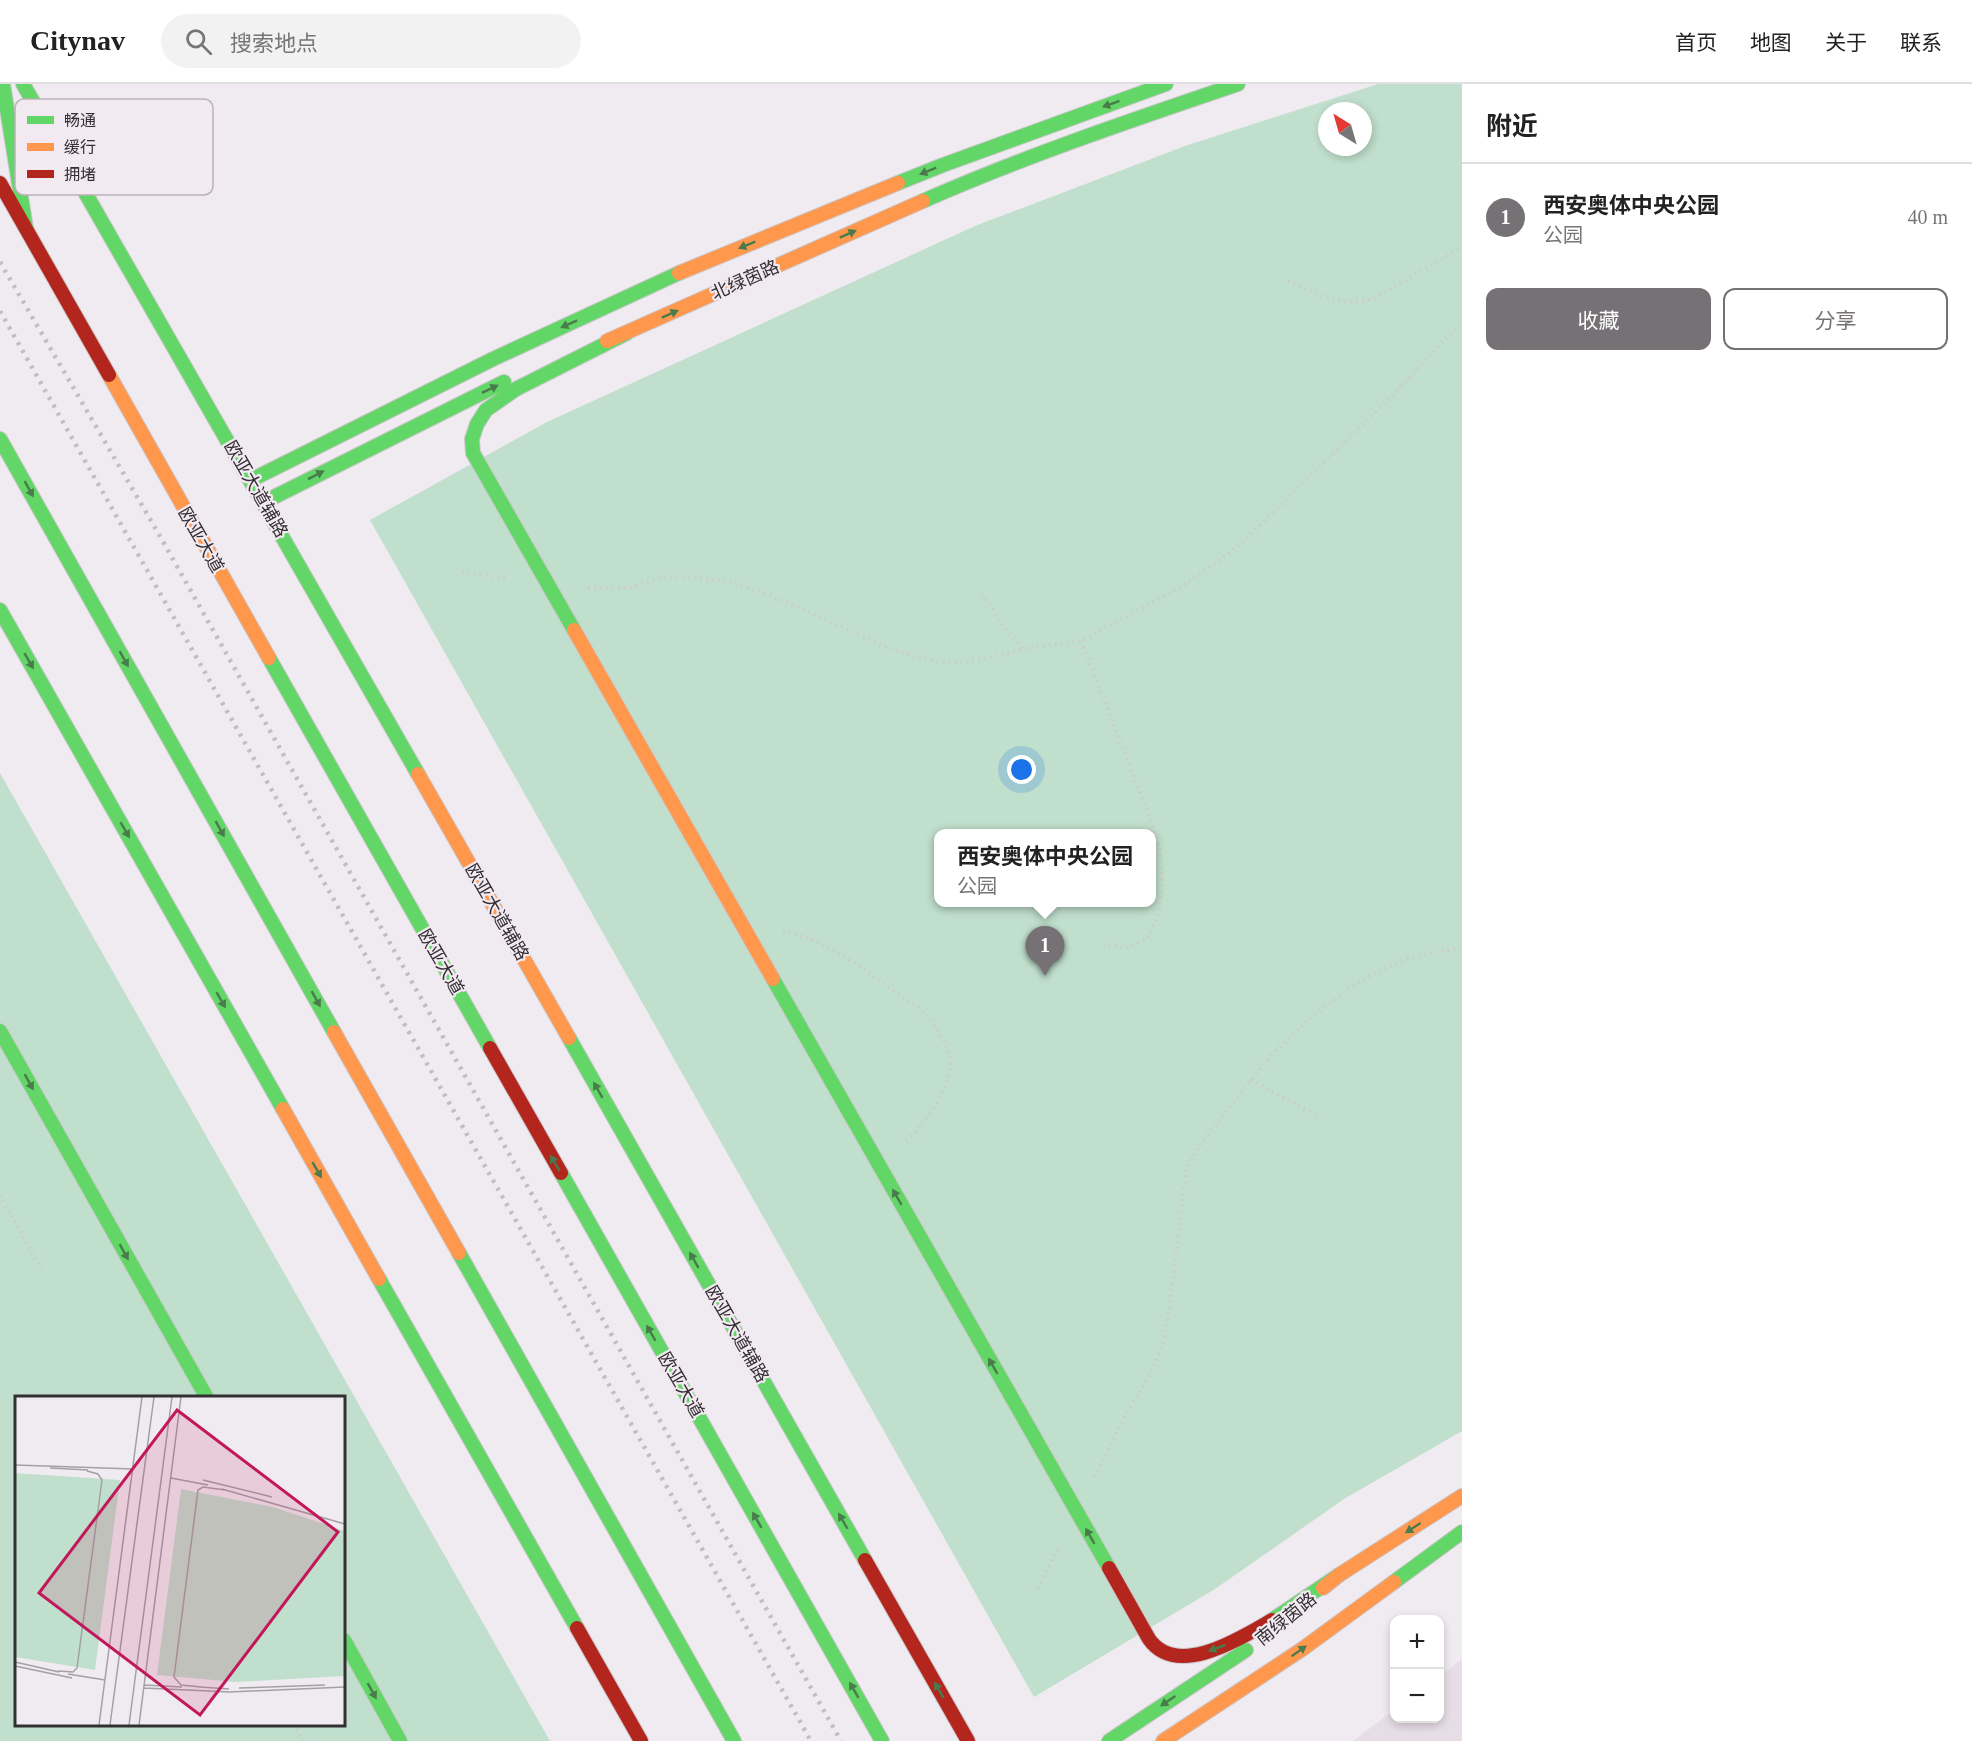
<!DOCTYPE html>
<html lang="zh">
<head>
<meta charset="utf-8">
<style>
  :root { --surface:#fff; --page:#f2f2f2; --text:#222; --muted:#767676; --line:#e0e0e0; --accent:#757175 }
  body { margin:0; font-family:"Times New Roman","Noto Sans SC",serif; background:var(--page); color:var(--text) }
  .controls { position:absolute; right:18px; bottom:18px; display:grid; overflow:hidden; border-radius:12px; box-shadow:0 3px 9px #0003 }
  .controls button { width:54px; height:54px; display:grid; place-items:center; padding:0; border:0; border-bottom:2px solid var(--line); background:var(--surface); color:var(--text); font:30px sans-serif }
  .compass { position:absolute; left:1318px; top:18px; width:54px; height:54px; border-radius:50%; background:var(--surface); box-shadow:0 3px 9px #0003; rotate:323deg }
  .you { position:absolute; left:1022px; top:686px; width:21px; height:21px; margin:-15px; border:4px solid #fff; border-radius:50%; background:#1a73e8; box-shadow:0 0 0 9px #1a73e833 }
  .badge { display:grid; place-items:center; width:39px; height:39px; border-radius:50%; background:var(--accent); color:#fff; font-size:20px; font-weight:700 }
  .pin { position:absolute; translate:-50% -50px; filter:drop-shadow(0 2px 3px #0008) }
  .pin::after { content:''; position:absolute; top:32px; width:21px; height:18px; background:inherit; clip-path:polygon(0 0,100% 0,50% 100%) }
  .popup { position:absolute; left:934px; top:745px; width:222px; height:78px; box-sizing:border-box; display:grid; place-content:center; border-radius:12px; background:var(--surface); filter:drop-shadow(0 2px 4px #0005); font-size:20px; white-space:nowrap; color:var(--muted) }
  .popup b { font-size:22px; color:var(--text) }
  .popup::after { content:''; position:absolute; left:50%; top:100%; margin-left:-12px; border:12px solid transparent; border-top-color:var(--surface) }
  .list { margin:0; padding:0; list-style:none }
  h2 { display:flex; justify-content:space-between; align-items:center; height:78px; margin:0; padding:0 24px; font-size:26px }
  h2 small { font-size:20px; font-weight:400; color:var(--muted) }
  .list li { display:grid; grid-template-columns:39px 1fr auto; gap:18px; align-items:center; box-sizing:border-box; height:108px; padding:0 24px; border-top:2px solid var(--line) }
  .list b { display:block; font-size:22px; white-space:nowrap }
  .list p { margin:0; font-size:20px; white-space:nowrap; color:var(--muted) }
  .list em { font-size:20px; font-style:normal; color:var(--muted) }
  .actions { display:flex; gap:12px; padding:18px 24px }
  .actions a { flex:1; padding:14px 0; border:2px solid var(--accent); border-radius:12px; text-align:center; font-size:21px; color:var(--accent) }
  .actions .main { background:var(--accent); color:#fff }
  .icon { flex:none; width:33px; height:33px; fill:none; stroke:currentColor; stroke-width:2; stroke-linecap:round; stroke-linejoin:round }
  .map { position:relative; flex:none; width:1462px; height:1657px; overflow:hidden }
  header { display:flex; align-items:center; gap:36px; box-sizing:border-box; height:84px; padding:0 30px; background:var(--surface); border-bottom:2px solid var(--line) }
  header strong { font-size:28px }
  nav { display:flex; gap:33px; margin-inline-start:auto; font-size:21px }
  .search { width:420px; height:54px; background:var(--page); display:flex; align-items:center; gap:15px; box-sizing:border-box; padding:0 21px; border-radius:33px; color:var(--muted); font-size:22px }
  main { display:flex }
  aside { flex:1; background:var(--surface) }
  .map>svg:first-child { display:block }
</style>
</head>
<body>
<header>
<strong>Citynav</strong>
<div class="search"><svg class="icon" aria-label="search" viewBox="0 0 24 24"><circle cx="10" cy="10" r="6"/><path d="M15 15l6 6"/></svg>搜索地点</div>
<nav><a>首页</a><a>地图</a><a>关于</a><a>联系</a></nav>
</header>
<main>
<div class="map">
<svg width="1462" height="1657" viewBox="0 0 1462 1657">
  <rect width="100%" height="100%" fill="#f0ebf0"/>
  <polygon fill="#e7dde7" points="1462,1575 1462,1657 1353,1657 1394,1626 1394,1634 1440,1634 1440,1592"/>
  <g fill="#c0dfcc" fill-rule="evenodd">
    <path d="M1378,0H1462V1347L1344,1415L1215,1505L1034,1613L370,436L547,338L975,142L1185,62ZM1327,27H1363V63H1327ZM938,750H1152V818H938Z"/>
    <path d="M0,689L550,1657H0ZM16,1314H344V1640H16Z"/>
  </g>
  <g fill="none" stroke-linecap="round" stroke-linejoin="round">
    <g stroke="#cbc8cb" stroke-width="16">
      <g id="fast">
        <polyline points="3,0 26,144"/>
        <polyline points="23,0 418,690"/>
        <polyline points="898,99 943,81 1166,0"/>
        <path d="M923,117C1025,72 1132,36 1238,0"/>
        <polyline points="0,355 334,948"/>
        <polyline points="251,396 493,275 679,189"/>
        <polyline points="264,418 504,298"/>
        <polyline points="0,526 283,1025"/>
        <polyline points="574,546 473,369 472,355 477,340 486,326 516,305 627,249"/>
        <polyline points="269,574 490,964"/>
        <polyline points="773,895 1109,1484"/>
        <polyline points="0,947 207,1314"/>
        <polyline points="569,954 865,1476"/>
        <polyline points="561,1089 882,1657"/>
        <polyline points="459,1169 734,1657"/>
        <polyline points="379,1195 577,1544"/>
        <polyline points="1394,1498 1462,1448"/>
        <polyline points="1272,1536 1339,1491"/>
        <polyline points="344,1556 400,1657"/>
        <polyline points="1109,1657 1246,1566"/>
      </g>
    </g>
    <g stroke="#cbc8cb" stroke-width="16">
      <g id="slow">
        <polyline points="679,189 898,99"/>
        <polyline points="607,257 923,117"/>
        <polyline points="109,291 269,574"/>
        <polyline points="574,546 773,895"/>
        <polyline points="418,690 569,954"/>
        <polyline points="334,948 459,1169"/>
        <polyline points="283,1025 379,1195"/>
        <polyline points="1323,1504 1339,1491 1462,1412"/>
        <polyline points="1163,1657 1301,1566 1394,1498"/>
      </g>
    </g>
    <g stroke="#cbc8cb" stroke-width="16">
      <g id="jam">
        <polyline points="0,99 109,291"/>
        <polyline points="490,964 561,1089"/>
        <polyline points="865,1476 968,1657"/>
        <path d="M1109,1484L1149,1555C1177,1595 1241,1554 1272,1536"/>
        <polyline points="577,1544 641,1657"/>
      </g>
    </g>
    <g stroke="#cdcccd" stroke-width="4" stroke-dasharray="1.5 4.5" stroke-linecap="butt">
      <polyline points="1288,197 1332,215 1354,218 1373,215 1462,163"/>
      <polyline points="462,488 506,494"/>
      <polyline points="588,504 609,505 629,504 664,493 690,493 723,496 761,508 803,525 886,563 921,574 951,579 984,575 1023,565 1081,557 1182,502 1214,480 1243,458 1391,313 1462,238"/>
      <polyline points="982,510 1011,553 1023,565"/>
      <polyline points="1081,557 1150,734 1160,769 1162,804 1158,832 1147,855 1126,864 1103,860"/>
      <path d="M783,847C824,855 862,883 895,908C904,914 913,919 921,926C932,936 944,954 949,968C958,998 924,1040 904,1059"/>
      <polyline points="1251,996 1317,1032"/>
      <polyline points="0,1111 42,1187"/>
      <polyline points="1095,1393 1123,1336 1153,1285 1164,1254 1169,1227 1186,1086 1199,1062 1271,971 1308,936 1348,905 1377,888 1407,875 1462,863"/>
      <polyline points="1038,1504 1059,1463"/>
      <polyline points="294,1640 304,1657"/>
    </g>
    <use href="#fast" stroke="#63d668" stroke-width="14"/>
    <use href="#slow" stroke="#ff974d" stroke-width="14"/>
    <use href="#jam" stroke="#b3261e" stroke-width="14"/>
    <g stroke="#c0bfc0" stroke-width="4.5" stroke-dasharray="3 6" stroke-linecap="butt">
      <polyline points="0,178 157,447 841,1657"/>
      <polyline points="0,227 811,1657"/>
    </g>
  </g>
  <defs><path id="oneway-solid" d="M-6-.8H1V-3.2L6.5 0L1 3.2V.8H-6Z" transform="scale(1.5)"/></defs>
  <g fill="#497b4b">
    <use href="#oneway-solid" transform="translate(1111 20) rotate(160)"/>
    <use href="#oneway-solid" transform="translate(928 87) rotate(158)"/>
    <use href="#oneway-solid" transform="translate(848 150) rotate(-24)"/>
    <use href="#oneway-solid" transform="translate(747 161) rotate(158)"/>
    <use href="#oneway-solid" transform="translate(670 230) rotate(-24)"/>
    <use href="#oneway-solid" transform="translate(569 240) rotate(156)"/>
    <use href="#oneway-solid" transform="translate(490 305) rotate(-26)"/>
    <use href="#oneway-solid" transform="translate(316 391) rotate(-27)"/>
    <use href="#oneway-solid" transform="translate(29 405) rotate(61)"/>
    <use href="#oneway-solid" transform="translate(124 575) rotate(61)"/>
    <use href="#oneway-solid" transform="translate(29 577) rotate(60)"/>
    <use href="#oneway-solid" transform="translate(220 745) rotate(61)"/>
    <use href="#oneway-solid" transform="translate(125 746) rotate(60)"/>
    <use href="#oneway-solid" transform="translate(316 915) rotate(61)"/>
    <use href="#oneway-solid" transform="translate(221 916) rotate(60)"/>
    <use href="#oneway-solid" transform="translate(29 998) rotate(61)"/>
    <use href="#oneway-solid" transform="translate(598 1006) rotate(-120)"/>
    <use href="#oneway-solid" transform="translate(555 1079) rotate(-120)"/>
    <use href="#oneway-solid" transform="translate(317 1086) rotate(60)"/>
    <use href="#oneway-solid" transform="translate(897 1113) rotate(-120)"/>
    <use href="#oneway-solid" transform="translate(124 1168) rotate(61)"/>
    <use href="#oneway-solid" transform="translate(694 1176) rotate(-120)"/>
    <use href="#oneway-solid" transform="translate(651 1249) rotate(-120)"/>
    <use href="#oneway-solid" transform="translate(993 1282) rotate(-120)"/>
    <use href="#oneway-solid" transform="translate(757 1436) rotate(-120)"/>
    <use href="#oneway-solid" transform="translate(843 1437) rotate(-120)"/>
    <use href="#oneway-solid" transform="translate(1413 1444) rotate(147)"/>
    <use href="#oneway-solid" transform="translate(1090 1452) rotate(-120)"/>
    <use href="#oneway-solid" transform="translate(1217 1564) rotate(159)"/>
    <use href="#oneway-solid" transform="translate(1299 1567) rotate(-35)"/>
    <use href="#oneway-solid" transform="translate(854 1606) rotate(-120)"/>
    <use href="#oneway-solid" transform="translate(939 1606) rotate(-120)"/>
    <use href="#oneway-solid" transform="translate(372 1607) rotate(61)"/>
    <use href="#oneway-solid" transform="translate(1168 1617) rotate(146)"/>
  </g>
  <g text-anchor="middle" stroke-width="4.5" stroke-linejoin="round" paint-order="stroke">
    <g font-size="18" fill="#333033" stroke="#f2e9f1">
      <text transform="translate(745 196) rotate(-24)" y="6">北绿茵路</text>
      <text transform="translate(256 405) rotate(60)" y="6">欧亚大道辅路</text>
      <text transform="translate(201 456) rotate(60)" y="6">欧亚大道</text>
      <text transform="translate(497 828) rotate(60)" y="6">欧亚大道辅路</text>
      <text transform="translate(441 878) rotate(60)" y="6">欧亚大道</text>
      <text transform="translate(737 1250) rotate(60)" y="6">欧亚大道辅路</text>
      <text transform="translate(681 1301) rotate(60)" y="6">欧亚大道</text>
      <text transform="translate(1286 1535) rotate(-39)" y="6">南绿茵路</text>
    </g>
  </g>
  <g transform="translate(15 1312)">
    <rect width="330" height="330" fill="#f0ebf0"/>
    <path d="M0,77L105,84L80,274L0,261ZM166,93L258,111L330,135V280L221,286L142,279Z" fill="#c0dfcc"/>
    <path fill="none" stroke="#a4a0a4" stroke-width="1.5" d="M0,69L118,73M35,72L73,74M156,82L193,89M188,84L257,101M207,93L330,128M0,266L44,276M0,270L57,282M43,275L58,276L62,272L87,84L83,78L72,75M53,278L90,284M129,289L167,291M185,291L214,293M186,291L166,289L159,281L183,94L188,91L210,94M129,292L215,296L330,291M224,292L310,289M84,329L127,1M95,329L139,1M114,329L157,1M124,329L166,1"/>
    <path fill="#c2185b" fill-opacity="0.15" stroke="#c2185b" stroke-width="3" d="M162,14L323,136L185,319L24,197Z"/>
    <rect width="330" height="330" fill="none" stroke="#333033" stroke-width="3"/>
  </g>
  <rect x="15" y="15" width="198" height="96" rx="9" fill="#f2e9f1" stroke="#b9b2b8" stroke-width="1.5"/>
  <rect x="27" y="32" width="27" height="8" fill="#63d668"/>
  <rect x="27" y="59" width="27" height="8" fill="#ff974d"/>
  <rect x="27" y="86" width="27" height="8" fill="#b3261e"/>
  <g font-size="16" fill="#333033">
    <text x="64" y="42">畅通</text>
    <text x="64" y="69">缓行</text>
    <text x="64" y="96">拥堵</text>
  </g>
</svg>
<div class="controls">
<button>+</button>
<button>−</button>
</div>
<svg class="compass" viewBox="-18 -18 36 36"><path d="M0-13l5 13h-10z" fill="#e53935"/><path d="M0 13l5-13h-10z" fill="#767676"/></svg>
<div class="you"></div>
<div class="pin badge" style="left:1045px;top:892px">1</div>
<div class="popup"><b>西安奥体中央公园</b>公园</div>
</div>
<aside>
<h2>附近<small></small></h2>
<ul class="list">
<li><span class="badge">1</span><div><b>西安奥体中央公园</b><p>公园</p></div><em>40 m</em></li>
</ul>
<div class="actions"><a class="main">收藏</a><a>分享</a></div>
</aside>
</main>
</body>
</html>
